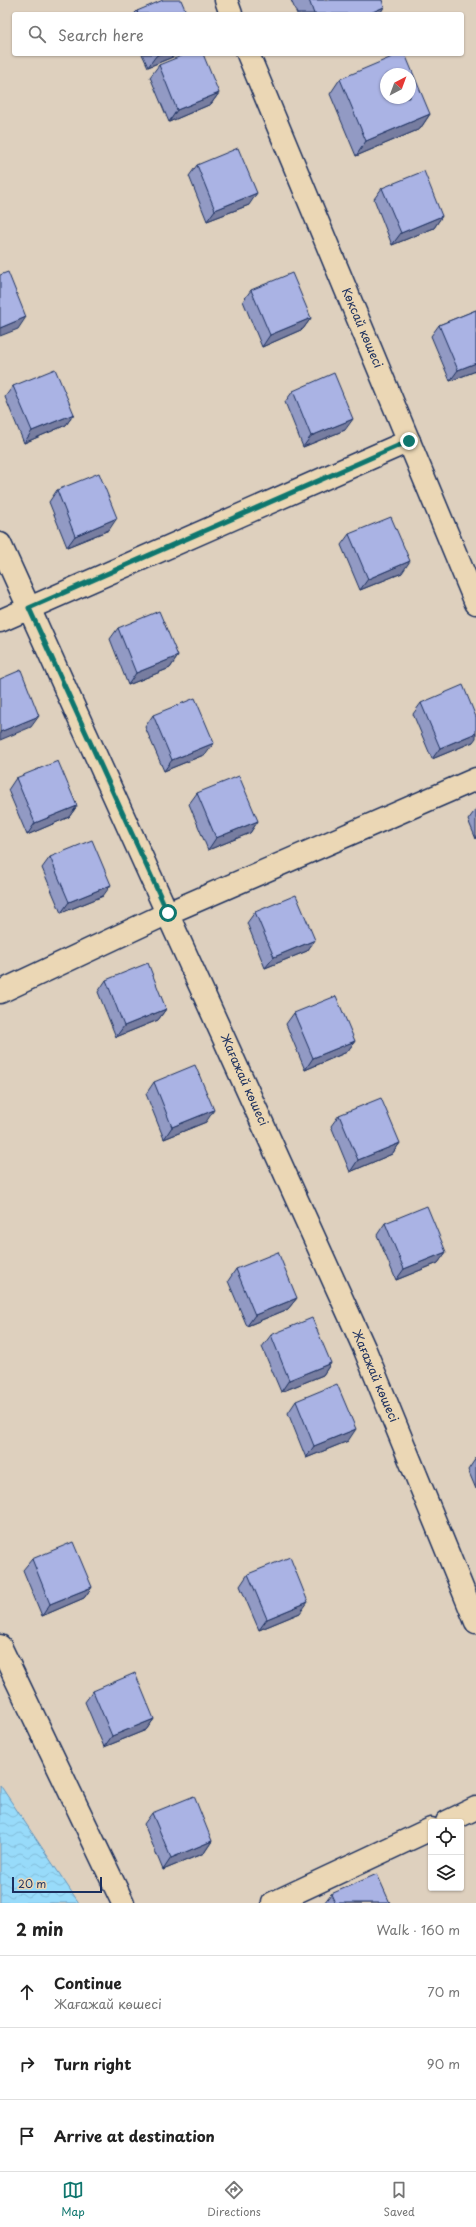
<!DOCTYPE html>
<html lang="en">
<head>
<meta charset="utf-8">
<style>
  :root { --surface:#fff; --page:#f6f6f6; --text:#222; --muted:#767676; --line:#e0e0e0; --accent:#0f766e }
  body { margin:0; font-family:"Playpen Sans",sans-serif; background:var(--page); color:var(--text) }
  .controls { position:absolute; right:12px; bottom:12px; display:grid; overflow:hidden; border-radius:4px; box-shadow:0 1px 3px #0004 }
  .controls button { width:36px; height:36px; display:grid; place-items:center; padding:0; border:0; border-bottom:1px solid var(--line); background:var(--surface); color:var(--text); font:20px sans-serif }
  .compass { position:absolute; left:380px; top:68px; width:36px; height:36px; border-radius:50%; background:var(--surface); box-shadow:0 1px 3px #0004; rotate:41deg }
  .scale { position:absolute; left:12px; bottom:10px; width:90px; box-sizing:border-box; padding-left:4px; border:2px solid #1b2f5e; border-top:0; font-size:11px; line-height:14px; white-space:nowrap; color:#1b2f5e; -webkit-text-stroke:3px #ebd7b5; paint-order:stroke }
  .stop { position:absolute; width:12px; height:12px; margin:-9px; border:3px solid #0f766e; border-radius:50%; background:#fff }
  .stop.end { background:#0f766e; border-color:#fff; box-shadow:0 1px 4px #0008 }
  .list { margin:0; padding:0; list-style:none }
  h2 { display:flex; justify-content:space-between; align-items:center; height:52px; margin:0; padding:0 16px; font-size:17px }
  h2 small { font-size:13px; font-weight:400; color:var(--muted) }
  .list li { display:grid; grid-template-columns:26px 1fr auto; gap:12px; align-items:center; box-sizing:border-box; height:72px; padding:0 16px; border-top:1px solid var(--line) }
  .list b { display:block; font-size:15px; white-space:nowrap }
  .list p { margin:0; font-size:13px; white-space:nowrap; color:var(--muted) }
  .list em { font-size:13px; font-style:normal; color:var(--muted) }
  .icon { flex:none; width:22px; height:22px; fill:none; stroke:currentColor; stroke-width:2; stroke-linecap:round; stroke-linejoin:round }
  .map { position:relative; flex:none; width:476px; height:1903px; overflow:hidden }
  .search { position:absolute; background:var(--surface); box-shadow:0 1px 3px #0004; left:12px; right:12px; top:12px; height:44px; display:flex; align-items:center; gap:10px; box-sizing:border-box; padding:0 14px; border-radius:4px; color:var(--muted); font-size:15px }
  .sheet { height:268px; background:var(--surface) }
  nav { display:flex; justify-content:space-around; align-items:center; box-sizing:border-box; height:56px; border-top:1px solid var(--line); background:var(--surface); font-size:11px; color:var(--muted) }
  nav a { display:grid; justify-items:center; gap:2px }
  nav .on { color:var(--accent) }
  .map>svg:first-child { display:block }
</style>
</head>
<body>
<div class="map">
<svg width="476" height="1903" viewBox="0 0 476 1903">
  <defs>
    <pattern id="water-waves" width="16" height="10" patternUnits="userSpaceOnUse"><rect width="16" height="10" fill="#98dbfa"/><path d="M0 5q4-4 8 0t8 0" fill="none" stroke="#82bcd9"/></pattern>
  </defs>
  <rect width="100%" height="100%" fill="#ded0be"/>
  <filter id="ink" filterUnits="userSpaceOnUse"><feTurbulence type="fractalNoise" baseFrequency=".025" numOctaves="2"/><feDisplacementMap in="SourceGraphic" scale="8" xChannelSelector="R" yChannelSelector="G"/><feConvolveMatrix kernelMatrix="1 2 1 2 8 2 1 2 1" color-interpolation-filters="sRGB"/></filter>
  <g filter="url(#ink)">
    <polygon fill="url(#water-waves)" stroke="#6696bc" points="0,1785 79,1903 0,1903"/>
    <g fill="none" stroke-linecap="round" stroke-linejoin="round">
      <g stroke="#1b2f5e" stroke-width="25">
        <g id="minor">
          <polyline points="226,0 231,14"/>
          <polyline points="248,54 476,603"/>
          <polyline points="0,544 365,1350 476,1622"/>
          <polyline points="0,621 409,441"/>
          <polyline points="0,992 168,913 476,779"/>
          <polyline points="0,1646 123,1903"/>
          <polyline points="447,1822 476,1808"/>
          <polyline points="273,1903 431,1829"/>
        </g>
      </g>
      <use href="#minor" stroke="#ebd7b5" stroke-width="22"/>
    </g>
    <g fill="#929ac4" stroke="#1b2f5e">
      <polygon points="291,0 382,0 380,14 297,14"/>
      <polygon points="137,11 187,14 134,14"/>
      <polygon points="142,54 180,54 148,67"/>
      <polygon points="159,65 219,93 211,104 169,122 150,77"/>
      <polygon points="340,79 430,114 420,129 356,156 330,94"/>
      <polygon points="197,165 249,205 207,221 189,176"/>
      <polygon points="382,188 442,216 434,228 392,245 374,199"/>
      <polygon points="251,290 311,318 303,329 262,347 243,301"/>
      <polygon points="476,310 476,371 450,381 431,336 439,325"/>
      <polygon points="13,386 74,414 66,425 24,443 5,397"/>
      <polygon points="293,391 345,430 303,447 285,402"/>
      <polygon points="57,490 109,530 67,547 49,502"/>
      <polygon points="349,534 402,573 360,590 341,545"/>
      <polygon points="118,628 178,656 170,668 128,685 110,639"/>
      <polygon points="421,703 473,742 432,759 413,714"/>
      <polygon points="153,715 206,754 164,771 145,727"/>
      <polygon points="16,778 77,806 69,817 27,835 8,790"/>
      <polygon points="197,793 258,821 250,833 208,850 189,804"/>
      <polygon points="476,809 476,839 468,820"/>
      <polygon points="50,857 103,896 61,913 42,868"/>
      <polygon points="255,912 315,940 307,951 265,968 247,923"/>
      <polygon points="106,980 166,1009 158,1020 116,1037 98,992"/>
      <polygon points="294,1013 355,1041 347,1052 305,1070 286,1024"/>
      <polygon points="154,1082 206,1122 164,1139 146,1094"/>
      <polygon points="339,1115 400,1143 392,1154 350,1172 331,1126"/>
      <polygon points="385,1223 446,1252 438,1263 396,1280 377,1235"/>
      <polygon points="236,1269 297,1298 288,1309 247,1326 228,1281"/>
      <polygon points="271,1335 331,1363 323,1375 281,1392 262,1347"/>
      <polygon points="296,1401 348,1441 306,1458 288,1413"/>
      <polygon points="476,1458 476,1489 468,1470"/>
      <polygon points="32,1559 92,1587 84,1598 42,1616 23,1570"/>
      <polygon points="248,1574 300,1613 259,1630 240,1586"/>
      <polygon points="93,1691 154,1719 146,1730 104,1747 85,1702"/>
      <polygon points="152,1813 212,1841 204,1853 163,1870 144,1824"/>
      <polygon points="331,1894 390,1903 324,1903"/>
    </g>
    <g fill="#777da0" stroke="#1b2f5e">
      <polygon points="384,7 380,14 368,14"/>
      <polygon points="160,54 180,54 148,67 156,56"/>
      <polygon points="219,93 211,104 169,122 177,110"/>
      <polygon points="430,114 420,129 356,156 366,141"/>
      <polygon points="257,193 249,205 207,221 215,210"/>
      <polygon points="442,216 434,228 392,245 401,233"/>
      <polygon points="26,317 18,329 0,336 0,328"/>
      <polygon points="311,318 303,329 262,347 270,335"/>
      <polygon points="476,363 476,371 450,381 458,370"/>
      <polygon points="74,414 66,425 24,443 32,431"/>
      <polygon points="353,419 345,430 303,447 311,436"/>
      <polygon points="117,518 109,530 67,547 75,536"/>
      <polygon points="410,561 402,573 360,590 368,579"/>
      <polygon points="178,656 170,668 128,685 136,673"/>
      <polygon points="39,716 31,727 0,740 0,732"/>
      <polygon points="476,733 476,738 473,742 432,759 440,748"/>
      <polygon points="214,743 206,754 164,771 172,760"/>
      <polygon points="77,806 69,817 27,835 35,823"/>
      <polygon points="258,821 250,833 208,850 216,838"/>
      <polygon points="111,885 103,896 61,913 69,902"/>
      <polygon points="315,940 307,951 265,968 274,957"/>
      <polygon points="166,1009 158,1020 116,1037 124,1026"/>
      <polygon points="355,1041 347,1052 305,1070 313,1058"/>
      <polygon points="214,1110 206,1122 164,1139 172,1127"/>
      <polygon points="400,1143 392,1154 350,1172 358,1160"/>
      <polygon points="446,1252 438,1263 396,1280 404,1269"/>
      <polygon points="297,1298 288,1309 247,1326 255,1315"/>
      <polygon points="331,1363 323,1375 281,1392 289,1380"/>
      <polygon points="356,1429 348,1441 306,1458 314,1446"/>
      <polygon points="92,1587 84,1598 42,1616 50,1604"/>
      <polygon points="308,1602 300,1613 259,1630 267,1619"/>
      <polygon points="154,1719 146,1730 104,1747 112,1736"/>
      <polygon points="212,1841 204,1853 163,1870 171,1858"/>
    </g>
    <g fill="#aab3e4" stroke="#1b2f5e" fill-rule="evenodd">
      <polygon points="163,0 181,0 187,14 138,14 137,11"/>
      <polygon points="309,0 382,0 384,7 368,14 314,14"/>
      <polygon points="186,54 203,54 219,93 177,110 159,65"/>
      <path d="M399,54H405L430,114L366,141L340,79ZM386,74H410V98H386Z"/>
      <polygon points="238,148 257,193 215,210 197,165"/>
      <polygon points="424,171 442,216 401,233 382,188"/>
      <polygon points="8,272 26,317 0,328 0,275"/>
      <polygon points="292,273 311,318 270,335 251,290"/>
      <polygon points="476,310 476,363 458,370 439,325"/>
      <polygon points="55,369 74,414 32,431 13,386"/>
      <polygon points="334,373 353,419 311,436 293,391"/>
      <polygon points="99,473 117,518 75,536 57,490"/>
      <polygon points="391,517 410,561 368,579 349,534"/>
      <polygon points="159,611 178,656 136,673 118,628"/>
      <polygon points="21,670 39,716 0,732 0,679"/>
      <polygon points="463,685 476,717 476,733 440,748 421,703"/>
      <polygon points="195,698 214,743 172,760 153,715"/>
      <polygon points="58,761 77,806 35,823 16,778"/>
      <polygon points="239,776 258,821 216,838 197,793"/>
      <polygon points="92,840 111,885 69,902 50,857"/>
      <polygon points="296,895 315,940 274,957 255,912"/>
      <polygon points="148,963 166,1009 124,1026 106,980"/>
      <polygon points="336,996 355,1041 313,1058 294,1013"/>
      <polygon points="195,1065 214,1110 172,1127 154,1082"/>
      <polygon points="381,1098 400,1143 358,1160 339,1115"/>
      <polygon points="427,1206 446,1252 404,1269 385,1223"/>
      <polygon points="278,1252 297,1298 255,1315 236,1269"/>
      <polygon points="312,1318 331,1363 289,1380 271,1335"/>
      <polygon points="337,1384 356,1429 314,1446 296,1401"/>
      <polygon points="73,1542 92,1587 50,1604 32,1559"/>
      <polygon points="290,1557 308,1602 267,1619 248,1574"/>
      <polygon points="135,1673 154,1719 112,1736 93,1691"/>
      <polygon points="194,1796 212,1841 171,1858 152,1813"/>
      <polygon points="377,1874 390,1903 335,1903 331,1894"/>
    </g>
  </g>
  <g fill="none" stroke-linecap="round" stroke-linejoin="round" filter="url(#ink)">
    <polyline stroke="#0f766e" stroke-width="5" points="168,913 29,608 409,441"/>
  </g>
  <g text-anchor="middle" stroke-width="3.5" stroke-linejoin="round" paint-order="stroke">
    <g font-size="12" fill="#1b2f5e" stroke="#ebd7b5">
      <text transform="translate(362 328) rotate(67)" y="4">Көксай көшесі</text>
      <text transform="translate(244 1080) rotate(66)" y="4">Жағажай көшесі</text>
      <text transform="translate(375 1376) rotate(67)" y="4">Жағажай көшесі</text>
    </g>
  </g>
</svg>
<div class="controls">
<button><svg class="icon" aria-label="locate" viewBox="0 0 24 24"><circle cx="12" cy="12" r="6"/><path d="M12 2v4M12 18v4M2 12h4M18 12h4"/></svg></button>
<button><svg class="icon" aria-label="layers" viewBox="0 0 24 24"><path d="M12 4l9 5-9 5-9-5zM3 14l9 5 9-5"/></svg></button>
</div>
<svg class="compass" viewBox="-18 -18 36 36"><path d="M0-13l5 13h-10z" fill="#e53935"/><path d="M0 13l5-13h-10z" fill="#767676"/></svg>
<div class="scale">20 m</div>
<div class="stop" style="left:168px;top:913px"></div>
<div class="stop end" style="left:409px;top:441px"></div>
<div class="search"><svg class="icon" aria-label="search" viewBox="0 0 24 24"><circle cx="10" cy="10" r="6"/><path d="M15 15l6 6"/></svg>Search here</div>
</div>
<section class="sheet">
<h2>2 min<small>Walk · 160 m</small></h2>
<ul class="list">
<li><svg class="icon" aria-label="ahead" viewBox="0 0 24 24"><path d="M12 20V5M6 11l6-6 6 6"/></svg><div><b>Continue</b><p>Жағажай көшесі</p></div><em>70 m</em></li>
<li><svg class="icon" aria-label="right" viewBox="0 0 24 24"><path d="M7 20v-9h11M14 6l5 5-5 5"/></svg><div><b>Turn right</b></div><em>90 m</em></li>
<li><svg class="icon" aria-label="arrive" viewBox="0 0 24 24"><path d="M6 21V4h12l-3 4 3 4H6"/></svg><div><b>Arrive at destination</b></div></li>
</ul>
</section>
<nav>
<a class="on"><svg class="icon" aria-label="map" viewBox="0 0 24 24"><path d="M3 6l6-2 6 2 6-2v14l-6 2-6-2-6 2zM9 4v14M15 6v14"/></svg>Map</a>
<a><svg class="icon" aria-label="directions" viewBox="0 0 24 24"><path d="M12 3l9 9-9 9-9-9zM9 14v-3h6M13 9l2 2-2 2"/></svg>Directions</a>
<a><svg class="icon" aria-label="saved" viewBox="0 0 24 24"><path d="M7 4h10v16l-5-4-5 4z"/></svg>Saved</a>
</nav>
</body>
</html>
